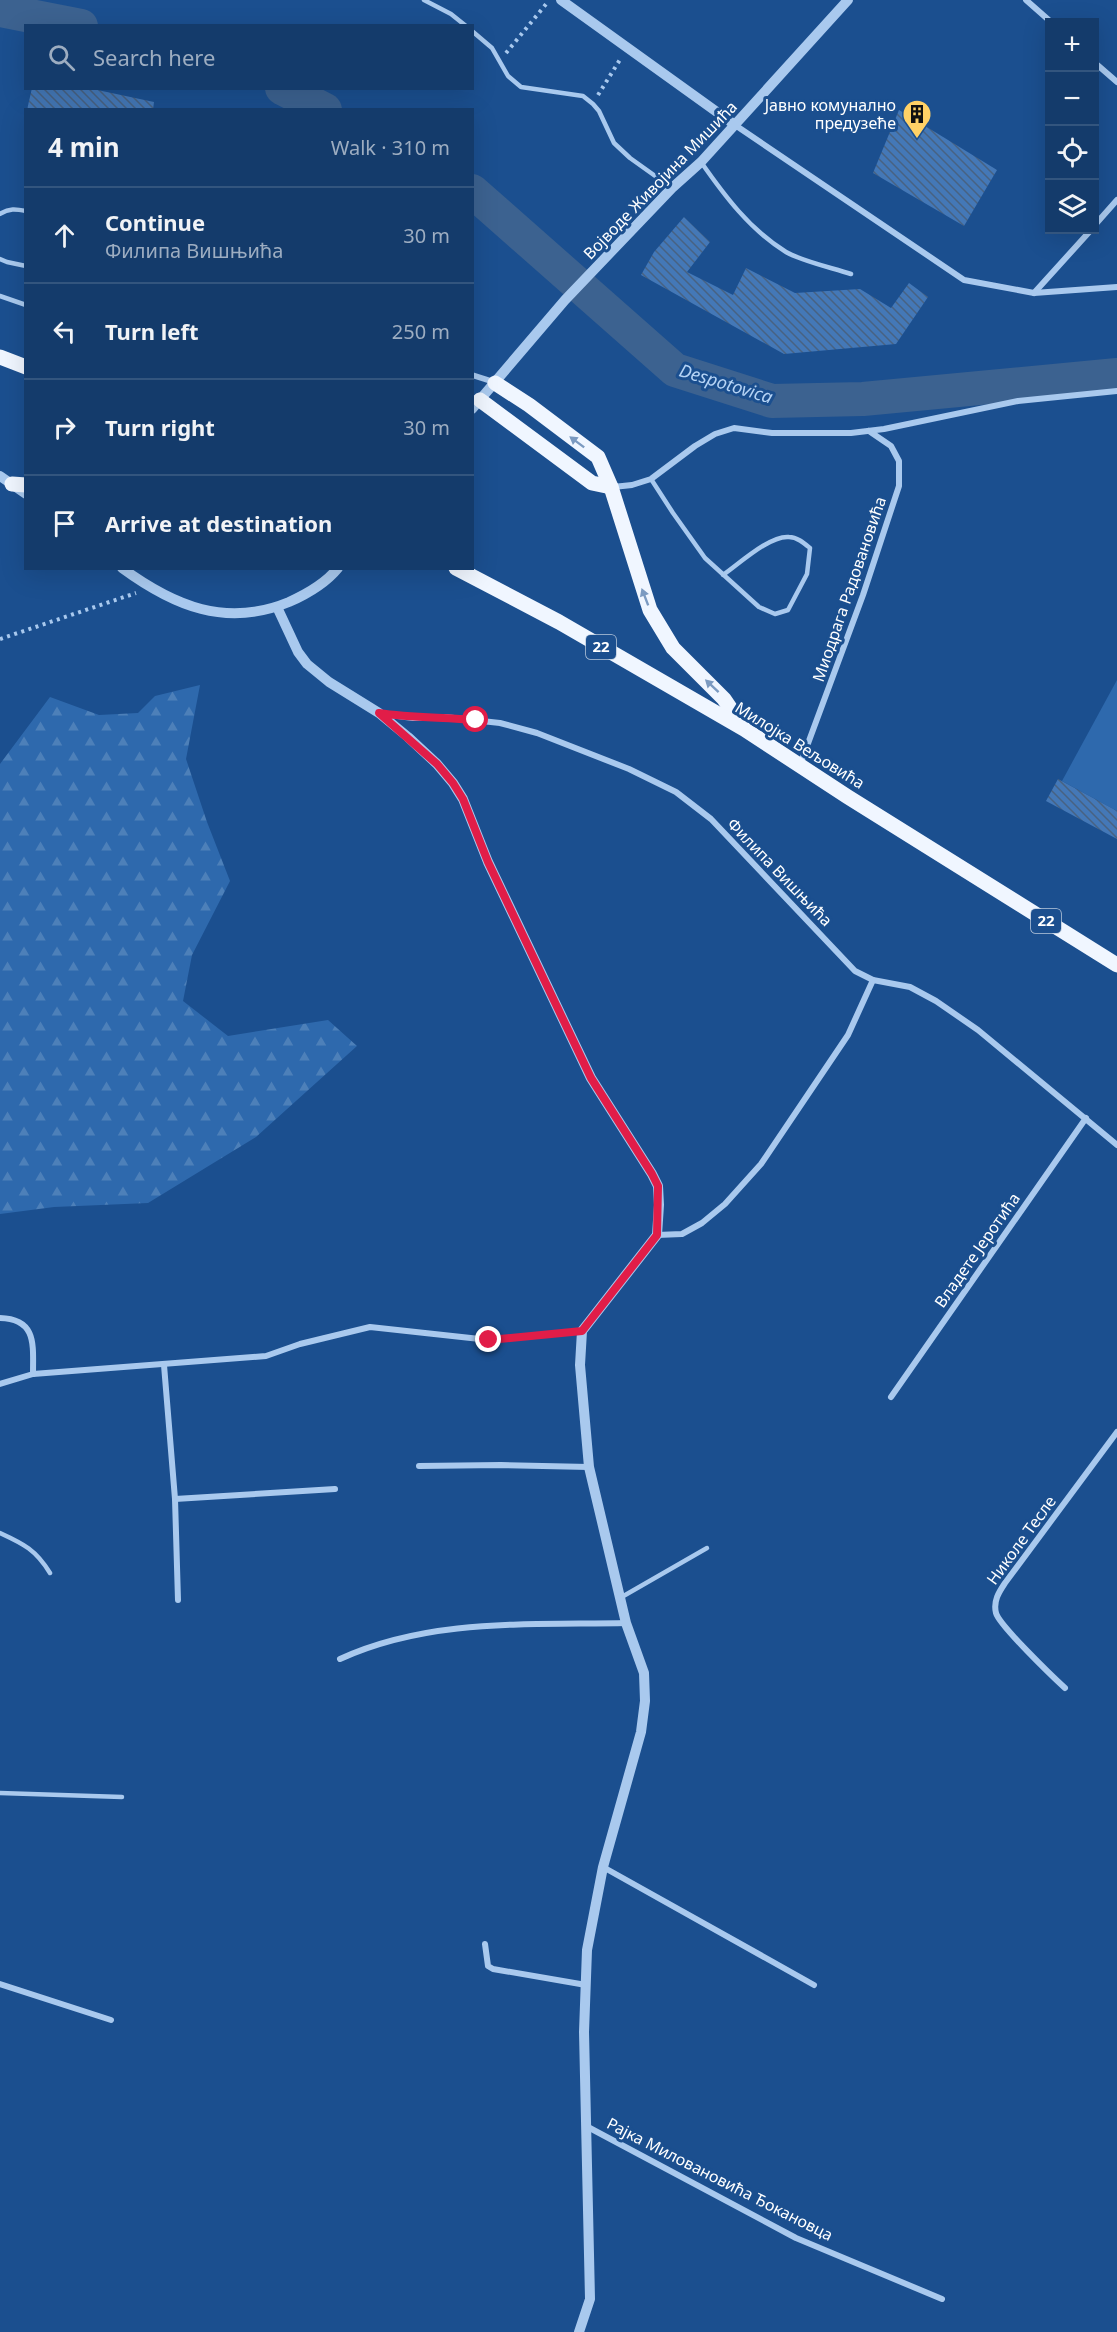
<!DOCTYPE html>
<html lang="en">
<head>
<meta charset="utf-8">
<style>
  :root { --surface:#143b6b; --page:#1d4271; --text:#f1f3f6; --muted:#9dadc1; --line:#33557e }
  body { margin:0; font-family:"Noto Sans",sans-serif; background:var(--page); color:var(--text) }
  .controls { position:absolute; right:18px; top:18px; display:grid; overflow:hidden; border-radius:0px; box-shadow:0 6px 24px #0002 }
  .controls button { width:54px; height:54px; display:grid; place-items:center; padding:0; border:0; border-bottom:2px solid var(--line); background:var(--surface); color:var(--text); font:30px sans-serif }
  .stop { position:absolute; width:18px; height:18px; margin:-14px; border:4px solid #e11d48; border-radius:50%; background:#fff }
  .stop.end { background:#e11d48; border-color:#fff; box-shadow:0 2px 6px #0008 }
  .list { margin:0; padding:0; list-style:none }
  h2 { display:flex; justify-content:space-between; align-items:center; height:78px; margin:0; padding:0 24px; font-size:26px }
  h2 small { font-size:20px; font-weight:400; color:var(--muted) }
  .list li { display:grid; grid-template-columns:39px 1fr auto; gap:18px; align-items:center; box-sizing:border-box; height:96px; padding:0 24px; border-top:2px solid var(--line) }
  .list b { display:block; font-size:22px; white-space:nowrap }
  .list p { margin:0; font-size:20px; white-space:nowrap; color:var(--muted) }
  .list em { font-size:20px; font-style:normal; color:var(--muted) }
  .icon { flex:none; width:33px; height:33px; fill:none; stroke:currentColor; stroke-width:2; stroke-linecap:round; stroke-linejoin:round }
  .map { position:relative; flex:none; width:1117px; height:2332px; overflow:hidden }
  .search { position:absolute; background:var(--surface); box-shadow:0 6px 24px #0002; left:24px; top:24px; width:450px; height:66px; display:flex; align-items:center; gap:15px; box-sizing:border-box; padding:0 21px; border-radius:0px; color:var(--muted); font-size:22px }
  .panel { position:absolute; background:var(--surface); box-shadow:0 6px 24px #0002; left:24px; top:108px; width:450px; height:462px; border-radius:0px }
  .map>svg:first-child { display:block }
</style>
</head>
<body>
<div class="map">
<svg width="1117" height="2332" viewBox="0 0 1117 2332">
  <defs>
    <pattern id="forest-firs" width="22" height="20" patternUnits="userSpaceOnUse" patternTransform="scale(1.5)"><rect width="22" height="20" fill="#2e69ad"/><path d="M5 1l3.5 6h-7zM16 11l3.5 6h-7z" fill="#4d80b9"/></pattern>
    <pattern id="building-back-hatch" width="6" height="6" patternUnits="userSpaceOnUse" patternTransform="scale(1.5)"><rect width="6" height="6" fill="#4478b7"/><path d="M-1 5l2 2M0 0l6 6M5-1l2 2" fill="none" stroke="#486282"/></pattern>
  </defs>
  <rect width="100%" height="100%" fill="#1b4f8f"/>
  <polygon fill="#2e69ad" points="1117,680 1117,811 1062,781"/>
  <polygon fill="url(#forest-firs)" points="200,685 186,759 207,822 230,881 192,955 183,1001 228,1036 328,1020 357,1046 256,1137 148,1203 54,1207 0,1214 0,764 50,697 99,715 138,713 155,696"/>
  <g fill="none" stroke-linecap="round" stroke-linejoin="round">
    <g stroke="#3c6290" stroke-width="34">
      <polyline points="0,10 81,26"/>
      <polyline points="282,88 325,110"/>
      <polyline points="472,191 675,370 772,401 863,399 1117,375"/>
    </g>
  </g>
  <g fill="url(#building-back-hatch)">
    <polygon points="32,88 88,88 154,102 153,110 27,110"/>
    <polygon points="899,110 997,170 964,226 873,173"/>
    <polygon points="684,217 710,242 687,272 733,295 746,268 795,293 860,289 891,308 909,283 928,297 896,344 784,354 641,275 654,252"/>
    <polygon points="1058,779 1117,811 1117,839 1046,801"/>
  </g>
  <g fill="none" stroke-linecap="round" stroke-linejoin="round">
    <g stroke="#a9c9ee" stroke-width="4" stroke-dasharray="3 4.5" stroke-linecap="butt">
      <polyline points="506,53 547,3"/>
      <polyline points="598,95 621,58"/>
      <polyline points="0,639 136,593"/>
    </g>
    <g stroke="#a9c9ee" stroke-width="4.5">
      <polyline points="424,0 451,14 466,26"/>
      <polyline points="472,31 492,48 508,76 521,87 583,96 593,104 599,111 614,143 630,158 672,188"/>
      <path d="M701,162C724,195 750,230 786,252C801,261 833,268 851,274"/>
      <path d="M0,214C9,208 16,209 26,211"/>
      <polyline points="0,259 7,262 26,266"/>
      <polyline points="0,296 26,305"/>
      <path d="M651,479L673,513L705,558L759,607L775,614L788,610L807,574L810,548C804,543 797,537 789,537C770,535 739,564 723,575"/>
      <path d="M0,1533C24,1544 36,1550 50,1573"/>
      <polyline points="620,1598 707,1548"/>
      <polyline points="0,1793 122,1797"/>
    </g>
    <g stroke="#a9c9ee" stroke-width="6">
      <polyline points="1026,0 1051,22"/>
      <polyline points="1094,62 1117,82"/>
      <polyline points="735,125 964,280 1034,293 1117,287"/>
      <polyline points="1094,226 1117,200"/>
      <polyline points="1034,293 1091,230"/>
      <polyline points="472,375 494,382"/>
      <polyline points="613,487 632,485 651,479 695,446 715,434 734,428 772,433 851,433 884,429 1018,401 1117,391"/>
      <polyline points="382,714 413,718 445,717 500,723 537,733 629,769 676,792 711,819 855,971 873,980 910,987 936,1001 978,1030 1117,1145"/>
      <polyline points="800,765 863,595 899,486 899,461 891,446 869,431"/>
      <polyline points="657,1235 682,1234 702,1223 725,1204 761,1164 848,1035 873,980"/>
      <path d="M0,1318C37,1319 33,1345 33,1374"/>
      <polyline points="164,1365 175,1499 178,1600"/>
      <polyline points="0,1384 33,1374 266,1356 300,1344 370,1327 489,1340 582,1331"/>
      <polyline points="891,1397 1086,1118"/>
      <polyline points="419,1466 501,1465 589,1467"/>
      <polyline points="175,1499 335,1489"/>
      <path d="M340,1659C429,1618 530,1625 626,1623"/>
      <path d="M1065,1688C1053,1677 999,1625 996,1613C993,1601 999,1592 1005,1583L1117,1432"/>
      <polyline points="603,1867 814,1985"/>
      <polyline points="485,1944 488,1966 493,1969 586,1985"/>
      <polyline points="0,1984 111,2020"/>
      <polyline points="586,2126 796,2238 942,2299"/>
    </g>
    <g stroke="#a9c9ee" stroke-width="10">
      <polyline points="561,0 735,125"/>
      <polyline points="472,409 565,300 672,188 701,162 848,0"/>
      <polyline points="0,476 26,494"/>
      <path d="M122,568C174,606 226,628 289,602C307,594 325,584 338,568"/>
      <polyline points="277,607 298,652 307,664 329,682 379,713 408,737 437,764 453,783 463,799 488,862 591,1078 652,1174 658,1186 659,1205 657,1235 582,1331 580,1365 589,1467 626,1623 644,1673 645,1701 641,1732 603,1867 587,1950 584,2032 590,2299 579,2332"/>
    </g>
    <g stroke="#f0f6ff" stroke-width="15">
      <polyline points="0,357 26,367"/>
      <polyline points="495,383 529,405 598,457 611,487 650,610 673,648 724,699 743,727"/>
      <polyline points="480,400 592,483 611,487"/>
      <polyline points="12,484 26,485"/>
      <polyline points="456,568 559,622 744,729 848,797 1117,965"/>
    </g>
  </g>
  <defs><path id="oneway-solid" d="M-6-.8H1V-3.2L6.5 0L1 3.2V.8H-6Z" transform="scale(1.5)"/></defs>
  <g fill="#7b9ac1">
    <use href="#oneway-solid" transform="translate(577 442) rotate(-143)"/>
    <use href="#oneway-solid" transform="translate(645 597) rotate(-111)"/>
    <use href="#oneway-solid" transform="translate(712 686) rotate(-137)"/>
  </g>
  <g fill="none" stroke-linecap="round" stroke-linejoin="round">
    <path stroke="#e11d48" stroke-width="8" d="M476,720C443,717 411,718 379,713L437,764L453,783L463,799L488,862L591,1078L652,1174L658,1186L657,1235L582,1331L489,1340"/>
  </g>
  <defs>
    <g id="building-pin" transform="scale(1.5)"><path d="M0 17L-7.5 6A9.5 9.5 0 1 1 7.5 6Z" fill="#ffd166" stroke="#1b4f8f"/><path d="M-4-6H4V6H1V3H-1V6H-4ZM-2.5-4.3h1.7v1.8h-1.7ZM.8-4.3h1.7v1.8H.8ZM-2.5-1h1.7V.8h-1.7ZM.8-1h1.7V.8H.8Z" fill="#111"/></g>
  </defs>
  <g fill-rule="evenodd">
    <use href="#building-pin" x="917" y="114"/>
  </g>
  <g text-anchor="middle" stroke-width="6" stroke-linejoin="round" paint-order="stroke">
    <g fill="#1b4f8f" stroke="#bbcadd" stroke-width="1.5">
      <rect x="586" y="635" width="30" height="24" rx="4.5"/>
      <rect x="1031" y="909" width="30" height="24" rx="4.5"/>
    </g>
    <g font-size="15" font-weight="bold" fill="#fff">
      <text x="601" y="652">22</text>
      <text x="1046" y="926">22</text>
    </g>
    <g font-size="16" fill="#fff" stroke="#1b4f8f" text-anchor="end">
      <text x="896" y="111">Јавно комунално<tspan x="896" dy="18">предузеће</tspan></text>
    </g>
    <g font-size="16" fill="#fff" stroke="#1b4f8f">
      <text transform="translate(660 180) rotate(-46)" y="6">Војводе Живојина Мишића</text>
      <text transform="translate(849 589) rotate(-71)" y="6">Миодрага Радовановића</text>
      <text transform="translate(800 745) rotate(32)" y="6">Милојка Вељовића</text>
      <text transform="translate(780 872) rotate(46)" y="6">Филипа Вишњића</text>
      <text transform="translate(977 1250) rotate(-55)" y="6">Владете Јеротића</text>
      <text transform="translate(1021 1540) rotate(-54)" y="6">Николе Тесле</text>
      <text transform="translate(720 2179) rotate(27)" y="6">Рајка Миловановића Ђокановца</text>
    </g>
    <g font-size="18" font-style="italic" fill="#b5d3f5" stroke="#1b4f8f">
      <text transform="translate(726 384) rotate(17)" y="6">Despotovica</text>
    </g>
  </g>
</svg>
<div class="controls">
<button>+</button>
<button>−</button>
<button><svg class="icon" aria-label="locate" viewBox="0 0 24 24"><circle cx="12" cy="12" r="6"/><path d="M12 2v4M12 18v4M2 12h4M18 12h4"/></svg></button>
<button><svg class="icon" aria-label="layers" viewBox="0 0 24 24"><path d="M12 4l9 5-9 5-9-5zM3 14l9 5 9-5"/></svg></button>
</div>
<div class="stop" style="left:476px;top:720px"></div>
<div class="stop end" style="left:489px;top:1340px"></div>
<div class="search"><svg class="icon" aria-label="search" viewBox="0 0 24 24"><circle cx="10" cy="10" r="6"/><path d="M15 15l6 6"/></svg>Search here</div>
<section class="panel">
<h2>4 min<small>Walk · 310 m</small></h2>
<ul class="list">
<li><svg class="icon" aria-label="ahead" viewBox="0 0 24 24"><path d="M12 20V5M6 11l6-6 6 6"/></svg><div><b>Continue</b><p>Филипа Вишњића</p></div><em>30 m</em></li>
<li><svg class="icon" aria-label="left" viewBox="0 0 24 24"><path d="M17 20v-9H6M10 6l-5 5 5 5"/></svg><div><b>Turn left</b></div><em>250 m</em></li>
<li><svg class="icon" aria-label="right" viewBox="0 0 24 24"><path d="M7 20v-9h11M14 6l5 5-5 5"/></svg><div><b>Turn right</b></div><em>30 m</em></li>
<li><svg class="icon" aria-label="arrive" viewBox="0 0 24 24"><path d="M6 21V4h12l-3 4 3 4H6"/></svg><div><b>Arrive at destination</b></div></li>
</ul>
</section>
</div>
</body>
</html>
